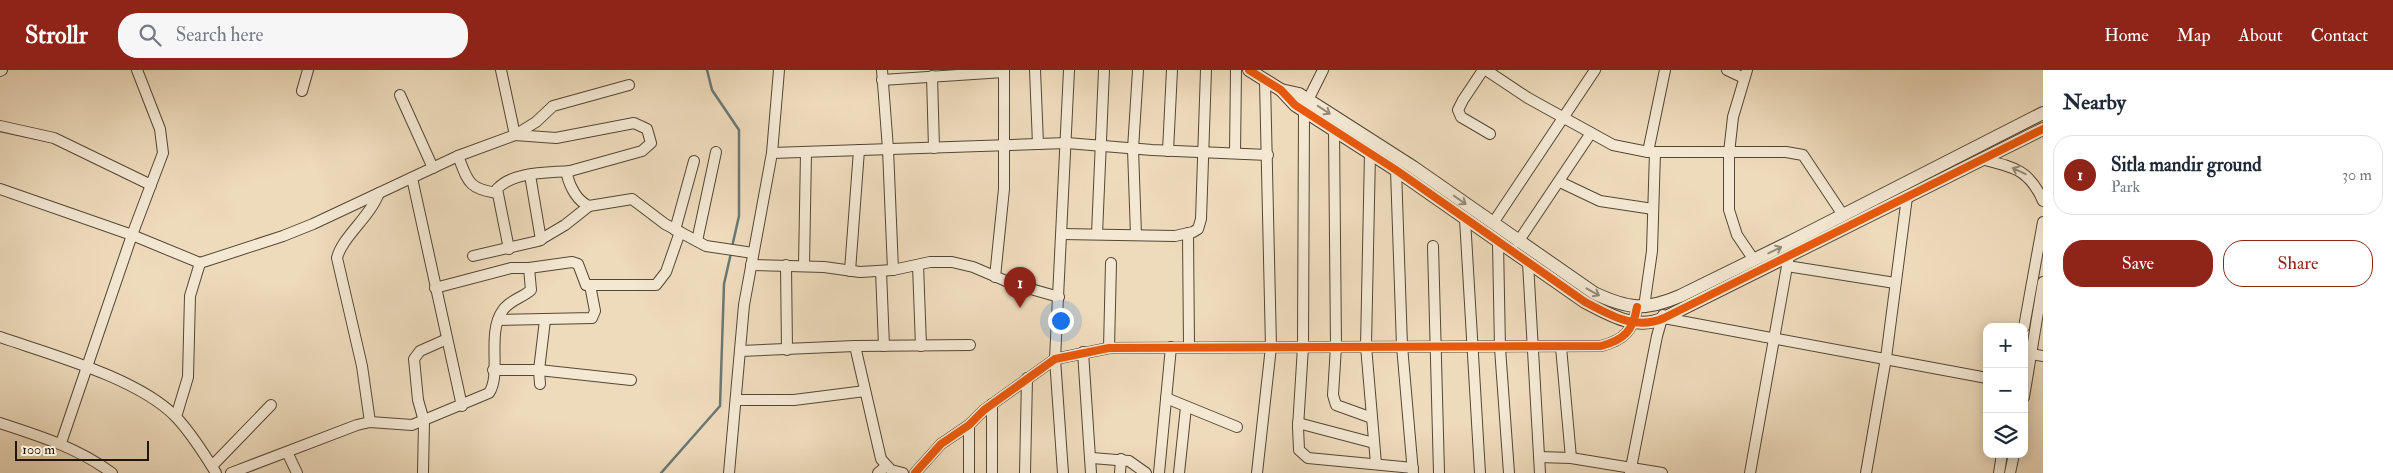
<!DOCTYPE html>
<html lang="en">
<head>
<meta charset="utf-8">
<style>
  :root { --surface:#fff; --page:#f6f6f7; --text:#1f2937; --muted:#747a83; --line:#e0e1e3; --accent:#8f2418 }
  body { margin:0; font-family:"IM FELL Double Pica",serif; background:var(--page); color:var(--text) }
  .controls { position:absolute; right:15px; bottom:15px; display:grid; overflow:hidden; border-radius:10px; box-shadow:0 2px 12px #0003 }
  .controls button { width:45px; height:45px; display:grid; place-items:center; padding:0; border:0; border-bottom:1px solid var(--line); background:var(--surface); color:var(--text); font:25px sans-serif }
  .scale { position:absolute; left:15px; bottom:12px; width:134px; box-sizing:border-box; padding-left:5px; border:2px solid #201608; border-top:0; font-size:14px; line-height:18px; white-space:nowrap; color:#201608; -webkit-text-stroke:4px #f4e8d3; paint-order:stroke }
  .you { position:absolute; left:1060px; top:250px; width:18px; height:18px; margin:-12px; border:4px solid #fff; border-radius:50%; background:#1a73e8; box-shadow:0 0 0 8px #1a73e833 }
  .badge { display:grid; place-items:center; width:32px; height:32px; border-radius:50%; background:var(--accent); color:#fff; font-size:16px; font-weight:700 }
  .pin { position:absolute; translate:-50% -41px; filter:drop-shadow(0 1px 2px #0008) }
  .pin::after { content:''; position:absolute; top:26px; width:18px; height:15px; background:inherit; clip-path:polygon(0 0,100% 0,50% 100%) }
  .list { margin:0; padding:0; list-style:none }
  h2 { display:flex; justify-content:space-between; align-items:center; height:65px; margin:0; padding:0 20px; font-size:21px }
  h2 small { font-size:16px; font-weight:400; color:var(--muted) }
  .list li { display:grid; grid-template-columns:32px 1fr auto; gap:15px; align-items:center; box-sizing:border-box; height:80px; margin:0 10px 10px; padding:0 10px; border:1px solid var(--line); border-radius:20px }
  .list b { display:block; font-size:19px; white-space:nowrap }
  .list p { margin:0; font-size:16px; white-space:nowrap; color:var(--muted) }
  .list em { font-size:16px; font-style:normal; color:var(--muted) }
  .actions { display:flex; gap:10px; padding:15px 20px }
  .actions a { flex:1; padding:11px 0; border:1px solid var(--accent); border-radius:20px; text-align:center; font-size:18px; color:var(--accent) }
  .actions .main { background:var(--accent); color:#fff }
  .icon { flex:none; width:28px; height:28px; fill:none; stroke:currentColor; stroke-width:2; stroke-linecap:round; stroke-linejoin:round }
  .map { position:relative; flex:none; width:2043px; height:403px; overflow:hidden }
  header { display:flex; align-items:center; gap:30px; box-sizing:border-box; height:70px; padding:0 25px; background:var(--accent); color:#fff }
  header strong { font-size:24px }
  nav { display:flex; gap:28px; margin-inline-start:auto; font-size:18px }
  .search { width:350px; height:45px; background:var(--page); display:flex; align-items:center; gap:12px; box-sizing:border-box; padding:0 18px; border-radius:20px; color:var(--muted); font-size:19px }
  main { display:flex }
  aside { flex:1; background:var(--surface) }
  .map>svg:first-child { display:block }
</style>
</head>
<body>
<header>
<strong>Strollr</strong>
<div class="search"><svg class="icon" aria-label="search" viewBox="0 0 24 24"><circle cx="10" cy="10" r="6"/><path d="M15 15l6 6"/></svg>Search here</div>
<nav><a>Home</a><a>Map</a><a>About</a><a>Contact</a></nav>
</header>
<main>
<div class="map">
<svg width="2043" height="403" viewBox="0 0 2043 403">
  <rect width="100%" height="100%" fill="#eedbbc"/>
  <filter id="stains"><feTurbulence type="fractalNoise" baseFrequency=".004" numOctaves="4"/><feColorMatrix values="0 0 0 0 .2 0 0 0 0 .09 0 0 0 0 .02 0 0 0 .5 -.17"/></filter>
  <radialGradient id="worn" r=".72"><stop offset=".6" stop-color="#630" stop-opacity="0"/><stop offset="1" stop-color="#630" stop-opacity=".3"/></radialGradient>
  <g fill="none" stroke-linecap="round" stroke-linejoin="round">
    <g stroke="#6a7873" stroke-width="2.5">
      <polyline points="707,0 712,20 739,60 739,146 732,177"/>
      <polyline points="661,403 720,336 724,214 731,183"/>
    </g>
    <g stroke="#544735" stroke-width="12">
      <g id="minor">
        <path d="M501,0L515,65L556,68L634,53L647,59L651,73L642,81L570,101L567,105C570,117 577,131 589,136L632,129L665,154L706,176L753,183"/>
        <polyline points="882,0 888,79 893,200"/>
        <polyline points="1035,0 1038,74"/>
        <polyline points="1483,0 1463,30 1458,40 1461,47 1490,64"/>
        <polyline points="1486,0 1528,28 1613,75 1648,82 1786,82 1803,85 1843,145"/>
        <polyline points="1727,0 1744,8"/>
        <polyline points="1747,0 1733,47 1729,83 1729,140 1737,165 1754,190"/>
        <polyline points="0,1 2,0"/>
        <polyline points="932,6 934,78"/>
        <polyline points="882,10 1004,2"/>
        <polyline points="302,21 308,0"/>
        <polyline points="400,25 433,98"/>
        <polyline points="1308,30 1323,0"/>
        <polyline points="1304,41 1303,277 1298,357 1299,380 1308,388 1413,398"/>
        <polyline points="0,56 54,68 151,115"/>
        <polyline points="1334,60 1336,276 1333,325 1336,335 1372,348"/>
        <polyline points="1168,81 1172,0"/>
        <polyline points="1648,82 1665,0"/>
        <polyline points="772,83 1067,73 1152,80 1268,85"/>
        <polyline points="1235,83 1236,0"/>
        <polyline points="1370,83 1366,276 1376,394"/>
        <path d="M458,86C468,111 468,119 497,123"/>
        <path d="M1981,89C2013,97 2029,99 2043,131"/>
        <polyline points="1396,100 1402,276 1413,403"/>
        <polyline points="530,105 541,170"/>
        <polyline points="412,108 462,336"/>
        <polyline points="1560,112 1600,131 1653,139"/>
        <polyline points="0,119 132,165 200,193 283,166 313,154 458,86 515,65 536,52 553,36 629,15"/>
        <polyline points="1465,149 1480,403"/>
        <polyline points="1493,153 1595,0"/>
        <polyline points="675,160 694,91"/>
        <polyline points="1188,163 1189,277"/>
        <polyline points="1062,164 1175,166 1193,162 1198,159 1201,149 1206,0"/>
        <polyline points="1097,164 1104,0"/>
        <polyline points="1136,165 1133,79 1138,0"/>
        <polyline points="697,171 716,82"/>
        <polyline points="1518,172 1591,63"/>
        <polyline points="1498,173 1500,278 1509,403"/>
        <polyline points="1433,176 1439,403"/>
        <path d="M509,179L497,119C514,101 547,103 570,101"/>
        <polyline points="473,186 538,171 565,155 589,136"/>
        <polyline points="1528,193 1540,403"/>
        <polyline points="751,195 824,197 860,202 893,200 930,192 952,192 973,197 1013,214 1059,227"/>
        <polyline points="786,195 787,280"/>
        <polyline points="918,195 921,276"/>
        <polyline points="804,196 806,82"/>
        <polyline points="1787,196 1895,213"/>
        <polyline points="850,201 859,80"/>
        <polyline points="881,201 884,276"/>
        <polyline points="995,207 1004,119 1004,0"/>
        <polyline points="435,218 511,198 529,198 572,192 578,194 586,215 656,215 666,202 680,162"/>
        <polyline points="1644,237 1652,181 1655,82"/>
        <polyline points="1664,248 1987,308"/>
        <polyline points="498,250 592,248 595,241 590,215"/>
        <polyline points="2024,257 2043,152"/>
        <path d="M0,267C52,285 138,308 176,347C191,363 205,385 216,403"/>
        <polyline points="855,276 881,389 891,400 903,403"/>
        <polyline points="1561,277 1571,388"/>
        <polyline points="1109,278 1111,193"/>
        <polyline points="740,281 855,276 970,275"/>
        <polyline points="1083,282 1091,403"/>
        <polyline points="2031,284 2043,286"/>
        <polyline points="493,300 539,300 631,310"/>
        <polyline points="540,314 539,300 545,250"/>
        <polyline points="2024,327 2043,212"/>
        <polyline points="1166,328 1237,357"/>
        <polyline points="736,330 794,330 865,321"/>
        <polyline points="992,334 992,403"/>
        <polyline points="176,347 188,307 190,226 200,193"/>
        <path d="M370,352L362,296L337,188C342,167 370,147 379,123"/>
        <path d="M0,353C40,366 78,378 112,403"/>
        <polyline points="1298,353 1374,373"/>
        <polyline points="969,355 969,403"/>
        <polyline points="61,373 132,165 163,83 160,59 137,0"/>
        <polyline points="287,382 297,403"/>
        <polyline points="1539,387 1571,388 1662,403"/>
        <polyline points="1092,388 1129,391 1146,403"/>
        <polyline points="212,396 271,335"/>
        <path d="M231,403L357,355L370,352L412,355L489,323C502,304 486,263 503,240C510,230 522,228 531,220L529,198"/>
        <polyline points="423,403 424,351 418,330 414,289 420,281 447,269"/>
        <polyline points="729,403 744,235 772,83 779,0"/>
        <polyline points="878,403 886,396"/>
        <path d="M915,403L941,374L969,355L984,340L1055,289L1109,278L1601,276C1624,270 1633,261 1637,237"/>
        <polyline points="1025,403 1027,308"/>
        <polyline points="1063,403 1055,289 1069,0"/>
        <polyline points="1120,403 1121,389"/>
        <polyline points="1159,403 1171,277"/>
        <polyline points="1179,403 1186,337"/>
        <polyline points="1257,403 1271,277 1265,11"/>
        <polyline points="1630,403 1657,266 1663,245"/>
        <polyline points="1750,403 1789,185"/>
        <polyline points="1866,403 1886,288 1907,127"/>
        <polyline points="1999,403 2002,384"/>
        <polyline points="2010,403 2014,384"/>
      </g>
    </g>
    <g stroke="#544735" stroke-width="14">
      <g id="tertiary">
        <path d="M1249,0L1281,20L1295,35L1396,100L1585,232C1610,245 1636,261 1664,248L2043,59"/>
        <path d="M1281,20L1299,24L1413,97L1594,223C1628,239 1645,241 1680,226L1798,168L2043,43"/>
      </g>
    </g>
    <use href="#minor" stroke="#f4e8d3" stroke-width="10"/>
    <use href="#tertiary" stroke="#f4e8d3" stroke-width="12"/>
    <g stroke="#f4e8d3" stroke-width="11">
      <g id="cycleway">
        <path d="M1249,0L1281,20L1295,35L1396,100L1585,232C1610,245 1636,261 1664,248L2043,59"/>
        <path d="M915,403L941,374L969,355L984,340L1055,289L1109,278L1601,276C1624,270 1633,261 1637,237"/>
      </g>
    </g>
    <use href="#cycleway" stroke="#e8590c" stroke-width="8"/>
  </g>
  <defs><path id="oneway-shaft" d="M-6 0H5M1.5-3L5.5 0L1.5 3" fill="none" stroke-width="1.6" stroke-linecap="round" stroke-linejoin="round" transform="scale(1.25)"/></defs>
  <g stroke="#958a78">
    <use href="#oneway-shaft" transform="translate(1324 40) rotate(33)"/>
    <use href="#oneway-shaft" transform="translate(2019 101) rotate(-155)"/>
    <use href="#oneway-shaft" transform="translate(1460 130) rotate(35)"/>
    <use href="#oneway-shaft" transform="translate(1775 180) rotate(-26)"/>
    <use href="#oneway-shaft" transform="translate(1593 222) rotate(29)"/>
  </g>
  <rect width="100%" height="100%" filter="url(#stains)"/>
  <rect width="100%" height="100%" fill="url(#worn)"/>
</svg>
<div class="controls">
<button>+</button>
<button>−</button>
<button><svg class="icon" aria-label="layers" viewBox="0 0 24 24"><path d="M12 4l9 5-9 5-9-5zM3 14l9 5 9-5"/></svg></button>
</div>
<div class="scale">100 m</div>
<div class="you"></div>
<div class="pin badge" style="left:1020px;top:238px">1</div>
</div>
<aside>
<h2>Nearby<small></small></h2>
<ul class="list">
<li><span class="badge">1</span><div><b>Sitla mandir ground</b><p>Park</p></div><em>30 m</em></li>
</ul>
<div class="actions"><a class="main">Save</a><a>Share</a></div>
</aside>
</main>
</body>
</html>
